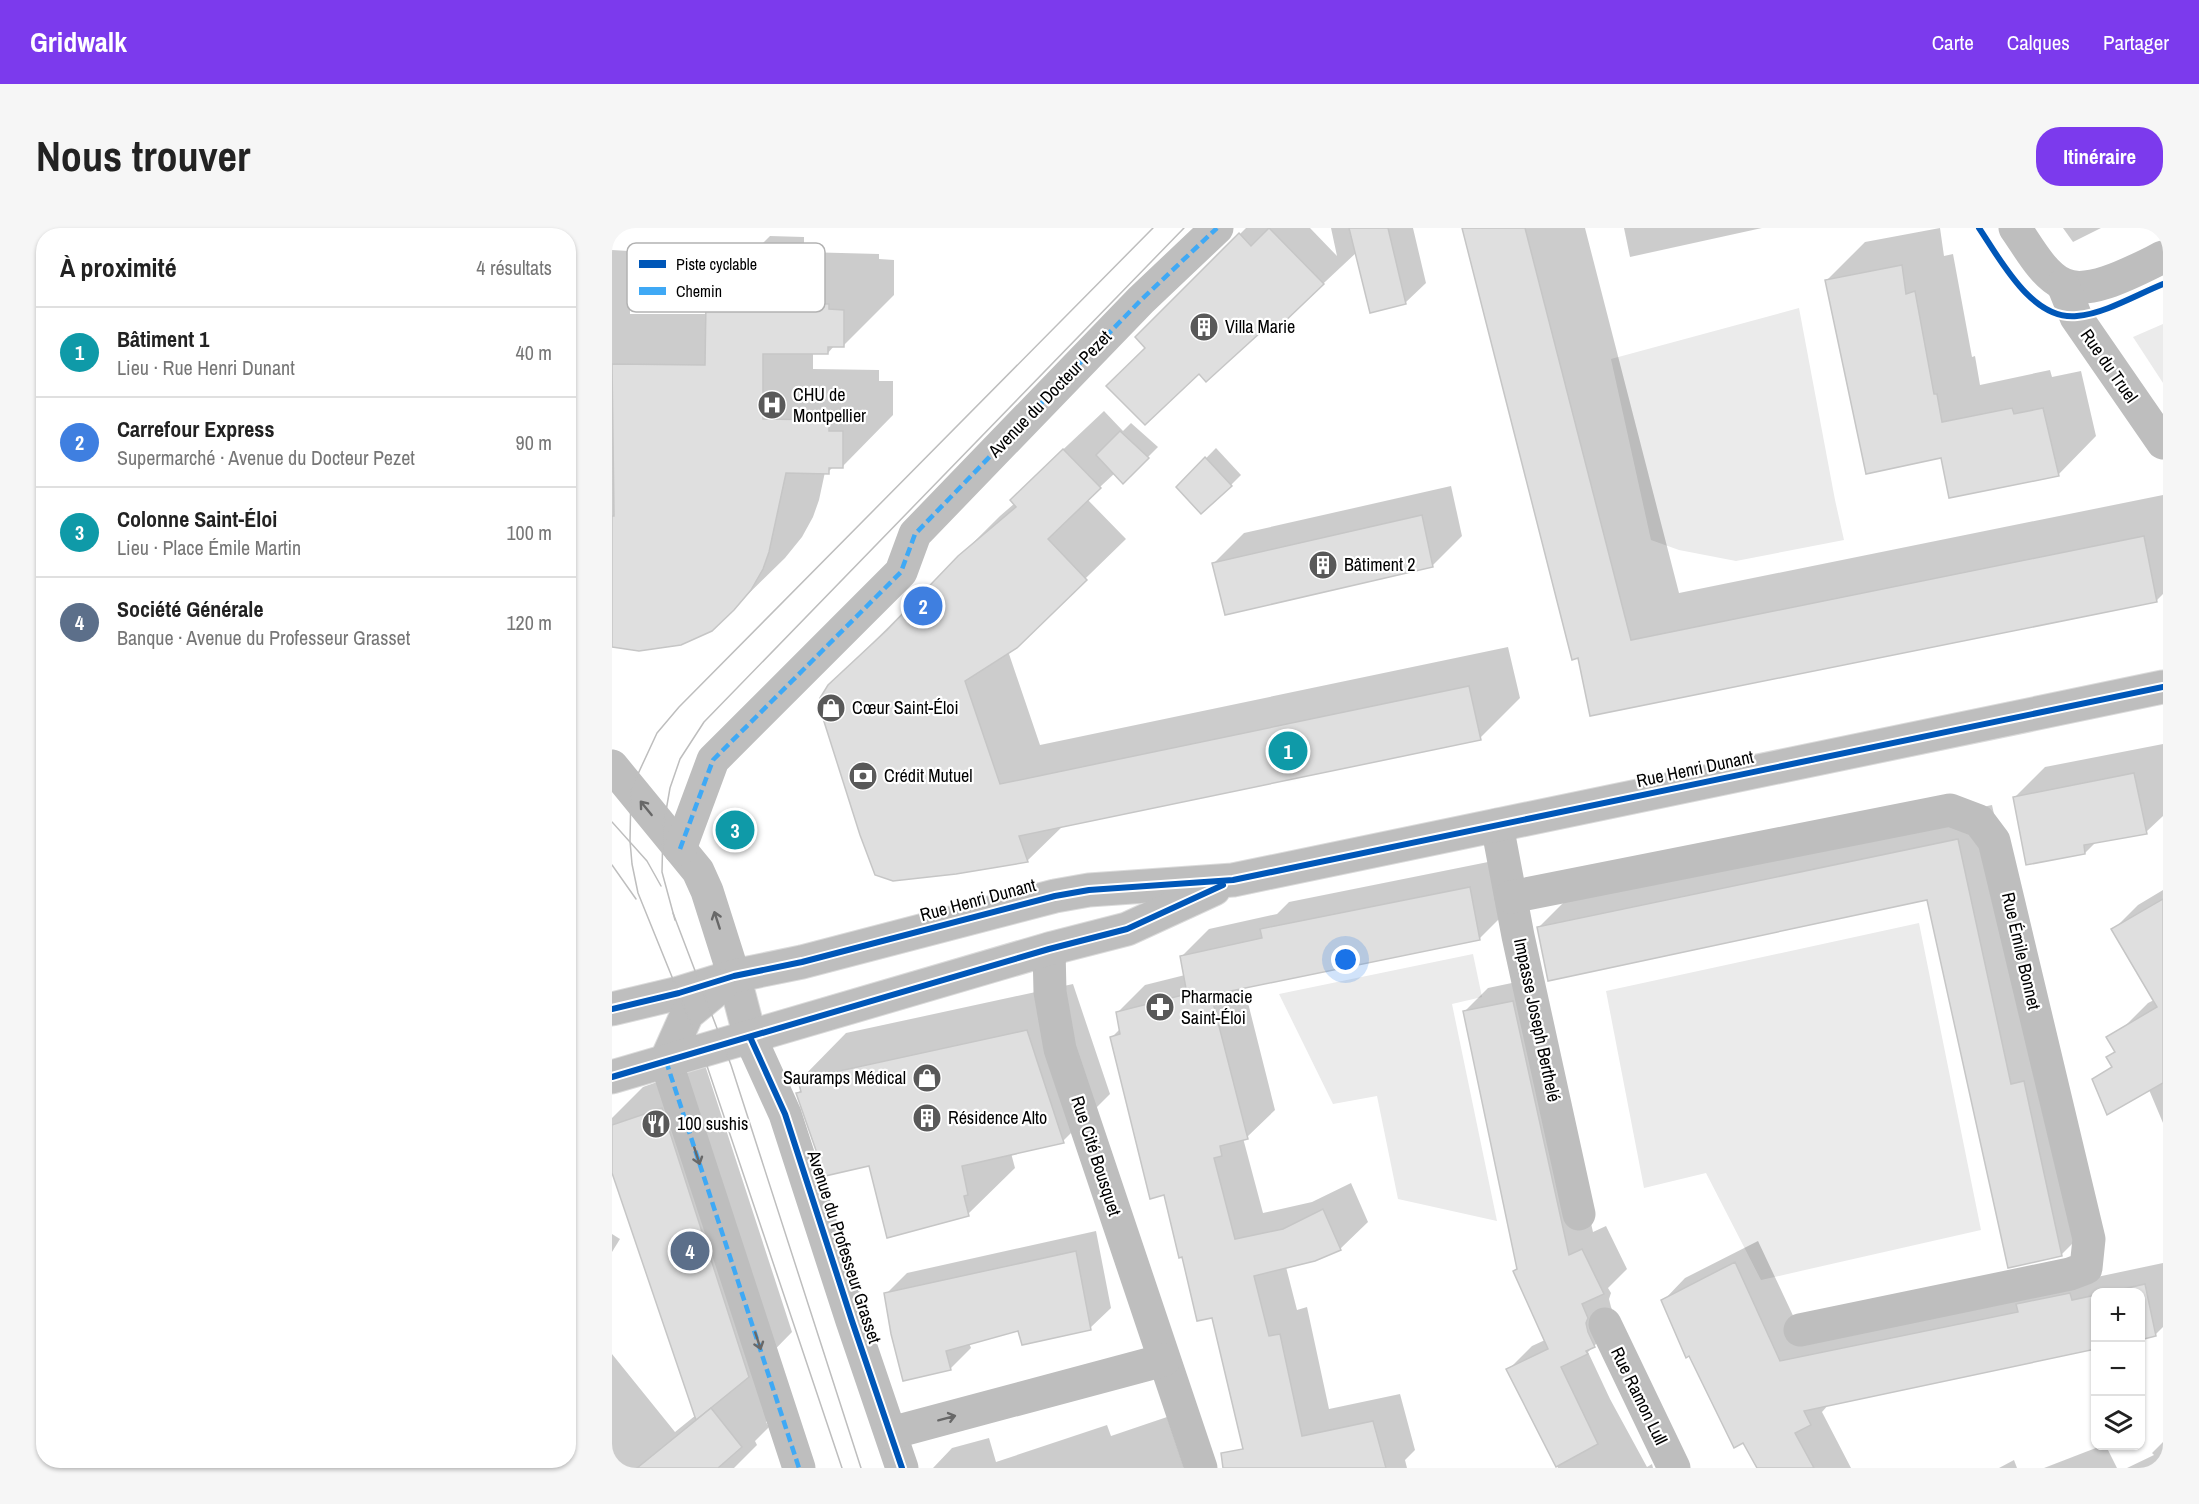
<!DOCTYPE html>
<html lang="fr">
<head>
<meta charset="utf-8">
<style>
  :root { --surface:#fff; --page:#f6f6f6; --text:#222; --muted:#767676; --line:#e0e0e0; --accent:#7c3aed }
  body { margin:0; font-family:"Archivo Narrow",sans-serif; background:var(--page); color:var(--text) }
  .controls { position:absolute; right:18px; bottom:18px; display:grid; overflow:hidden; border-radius:12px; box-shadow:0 2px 4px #0004 }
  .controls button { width:54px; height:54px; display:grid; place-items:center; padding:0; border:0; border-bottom:2px solid var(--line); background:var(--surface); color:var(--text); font:30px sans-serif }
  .you { position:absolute; left:734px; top:732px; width:21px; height:21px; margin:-15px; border:4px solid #fff; border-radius:50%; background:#1a73e8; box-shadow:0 0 0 9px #1a73e833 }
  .badge { display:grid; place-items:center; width:39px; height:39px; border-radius:50%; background:var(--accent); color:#fff; font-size:20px; font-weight:700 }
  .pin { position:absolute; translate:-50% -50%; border:3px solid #fff; box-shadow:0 2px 6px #0006 }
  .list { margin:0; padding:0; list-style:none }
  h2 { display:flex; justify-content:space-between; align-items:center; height:78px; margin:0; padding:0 24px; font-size:26px }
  h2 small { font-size:20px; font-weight:400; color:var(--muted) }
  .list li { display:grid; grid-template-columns:39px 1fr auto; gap:18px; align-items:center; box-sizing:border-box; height:90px; padding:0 24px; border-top:2px solid var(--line) }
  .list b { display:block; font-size:22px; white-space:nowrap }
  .list p { margin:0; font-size:20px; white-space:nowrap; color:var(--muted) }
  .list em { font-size:20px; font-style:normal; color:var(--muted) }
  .icon { flex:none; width:33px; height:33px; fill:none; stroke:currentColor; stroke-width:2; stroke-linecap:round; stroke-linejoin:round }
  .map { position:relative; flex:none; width:1551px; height:1240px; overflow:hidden; border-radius:24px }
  header { display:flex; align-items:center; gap:36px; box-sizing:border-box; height:84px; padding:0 30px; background:var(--accent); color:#fff }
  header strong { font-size:28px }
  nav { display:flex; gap:33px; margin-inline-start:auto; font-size:21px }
  .intro { display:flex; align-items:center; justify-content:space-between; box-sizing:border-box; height:144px; padding:0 36px }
  h1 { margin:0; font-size:42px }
  .button { padding:15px 27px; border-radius:24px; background:var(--accent); color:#fff; font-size:21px; font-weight:700 }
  main { display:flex; gap:36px; padding:0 36px }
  aside { flex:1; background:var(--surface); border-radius:24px; box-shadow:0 2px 4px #0004 }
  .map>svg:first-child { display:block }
</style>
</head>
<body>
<header>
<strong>Gridwalk</strong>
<nav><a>Carte</a><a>Calques</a><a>Partager</a></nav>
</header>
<div class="intro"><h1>Nous trouver</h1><a class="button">Itinéraire</a></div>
<main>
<aside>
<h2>À proximité<small>4 résultats</small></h2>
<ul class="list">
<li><span class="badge" style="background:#0f9aa8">1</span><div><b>Bâtiment 1</b><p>Lieu · Rue Henri Dunant</p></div><em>40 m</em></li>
<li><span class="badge" style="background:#3f7fe0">2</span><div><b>Carrefour Express</b><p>Supermarché · Avenue du Docteur Pezet</p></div><em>90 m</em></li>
<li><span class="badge" style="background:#0f9aa8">3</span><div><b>Colonne Saint-Éloi</b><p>Lieu · Place Émile Martin</p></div><em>100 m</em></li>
<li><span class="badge" style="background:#5c6f8a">4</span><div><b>Société Générale</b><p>Banque · Avenue du Professeur Grasset</p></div><em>120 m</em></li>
</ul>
</aside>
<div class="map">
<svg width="1551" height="1240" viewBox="0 0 1551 1240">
  <rect width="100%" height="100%" fill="#fff"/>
  <g fill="#ebebeb">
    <polygon points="1187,80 1223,272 1232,312 1124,333 1067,322 1039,312 999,131"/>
    <polygon points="1551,96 1551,155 1521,109"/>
    <polygon points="1307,695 1369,1002 1149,1052 1094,945 1032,960 994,763"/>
    <polygon points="861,726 870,769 840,776 885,993 786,971 765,868 721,876 667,766"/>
  </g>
  <g fill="#0003">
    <polygon points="634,0 698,0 725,28 719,0 801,0 814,55 793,75 745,24 667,97 661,91 587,144 535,120 525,109"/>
    <polygon points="851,0 973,0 1067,365 1551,267 1551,366 1545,372 979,487 967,428"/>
    <polygon points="1012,0 1150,0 1018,29"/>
    <polygon points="1328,0 1332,28 1341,26 1360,129 1363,128 1368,157 1438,142 1440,149 1469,143 1484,208 1446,247 1330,228 1215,52 1253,14"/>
    <polygon points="1451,0 1489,0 1461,14"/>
    <polygon points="158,8 192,9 192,24 267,26 267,31 282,32 282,67 231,118 222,118 216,125 201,125 201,141 267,142 267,153 281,153 281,187 231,238 222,238 216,244 213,244 207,272 201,289 190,309 173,330 121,381 0,418 0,22 17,23 18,86 95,86 95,74 107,62 107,59"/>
    <polygon points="492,183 511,203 519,195 546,219 511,254 503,245 475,271 514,311 404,418 396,423 428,517 896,419 908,470 868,510 452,597 415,633 217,458 388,288 403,275 440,232"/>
    <polygon points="604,220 629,247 619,257 566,259"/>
    <polygon points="839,258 850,308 820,338 602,335 632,305"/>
    <polygon points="1551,516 1551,588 1534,604 1484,614 1473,625 1403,569 1433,539"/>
    <polygon points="1380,577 1434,822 1484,992 1449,1027 1317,670 927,699 962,664"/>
    <polygon points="886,632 895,683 867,711 632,759 663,882 635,909 631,910 651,985 700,974 739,955 756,994 728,1021 674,1039 685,1082 695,1079 717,1181 788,1166 803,1222 793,1232 795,1240 636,1240 601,1088 571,1027 553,965 500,809 509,800 505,785 533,757 573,747 569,729 597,701 665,686 677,674"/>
    <polygon points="1551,662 1551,895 1511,800 1536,775 1542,772 1501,702 1526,677"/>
    <polygon points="924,750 981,1004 994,998 1015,1041 996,1060 999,1065 997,1071 999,1079 1006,1094 976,1124 998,1171 1035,1239 1040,1236 1041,1240 946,1240 896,1142 920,1118 933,1112 903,1043 907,1039 852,784 876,760"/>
    <polygon points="461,756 498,866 451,913 399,925 403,940 356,986 258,937 186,865 190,861 188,852 234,805"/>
    <polygon points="93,837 180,1104 140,1145 168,1180 154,1194 157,1199 143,1213 145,1217 122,1240 0,1240 0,1126 63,1204 84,1187 0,939 0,890 31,859"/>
    <polygon points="484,1003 499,1080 478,1100 408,1101 357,1115 359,1120 338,1141 274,1066 295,1045"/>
    <polygon points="0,1006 8,1011 0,1024"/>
    <polygon points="1146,1013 1192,1111 1551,1035 1551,1099 1543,1107 1528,1064 1484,1064 1484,1120 1217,1176 1210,1184 1239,1240 1147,1240 1051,1073 1073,1050"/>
    <polygon points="555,1189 572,1240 321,1240 340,1220 377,1210 384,1234 495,1197 499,1208"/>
    <polygon points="1551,1214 1551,1240 1515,1240 1542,1227 1540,1225"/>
    <polygon points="1489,1218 1494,1218 1505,1240 1432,1240"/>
    <polygon points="1402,1232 1405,1240 1387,1240"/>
  </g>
  <g fill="#dfdfdf" stroke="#c6c6c6" stroke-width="1.5">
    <polygon points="657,0 712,56 667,99 661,93 594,154 587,146 533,197 494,158 533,120 523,109 627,5 639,18"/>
    <polygon points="737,0 776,0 794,76 758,85"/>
    <polygon points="850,0 913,0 1019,412 1532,308 1545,374 978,488 966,430 960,432"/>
    <polygon points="1290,37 1294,66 1303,63 1322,166 1325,166 1330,194 1400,180 1402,186 1431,180 1447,248 1337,270 1329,230 1254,246 1213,52"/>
    <polygon points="106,59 141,59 142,74 217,76 217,81 232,82 232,119 216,119 216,126 151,126 151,191 217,192 217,203 231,203 231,240 217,240 217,246 174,245 157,324 151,341 139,362 122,382 100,403 69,417 27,423 0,419 0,288 2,288 0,136 93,137 94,74 106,74"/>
    <polygon points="508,203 537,230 511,256 484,227"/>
    <polygon points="451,221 489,260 436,311 475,352 405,420 353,453 388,556 857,458 869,512 407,608 416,634 344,646 281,653 263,647 248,607 209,484 208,470 216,457 275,402 346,328 404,279 398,272"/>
    <polygon points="593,229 620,258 589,286 564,259"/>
    <polygon points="810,287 821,339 613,387 600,335"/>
    <polygon points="1522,545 1535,606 1472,617 1473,626 1414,637 1401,569"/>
    <polygon points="1346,611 1399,856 1412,853 1450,1028 1396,1040 1315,672 936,753 925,699"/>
    <polygon points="858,659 868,712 599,767 636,911 608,918 610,928 602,930 623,1011 671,1001 711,981 729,1022 703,1033 642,1048 657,1108 668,1106 690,1208 761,1193 774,1240 611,1240 609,1225 631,1221 613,1145 600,1090 585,1093 570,1029 567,1030 552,967 538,971 498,809 508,806 504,784 575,766 568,728 650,710 648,701"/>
    <polygon points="1551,671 1551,855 1495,887 1480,851 1500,839 1494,829 1503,824 1494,809 1545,779 1499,701"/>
    <polygon points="901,773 957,1027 970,1021 992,1066 970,1076 976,1090 974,1095 976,1104 983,1119 974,1123 976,1126 949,1139 986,1216 944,1239 894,1141 936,1121 901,1043 905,1041 851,783"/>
    <polygon points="415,802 452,915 350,938 356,967 352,968 357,988 275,1010 257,938 213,948 184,865 189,864 186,852"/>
    <polygon points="50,880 137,1149 84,1192 0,945 0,897"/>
    <polygon points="464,1023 479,1102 410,1117 406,1103 334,1123 339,1142 291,1153 279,1106 272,1065"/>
    <polygon points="1123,1034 1168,1133 1406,1084 1404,1076 1458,1065 1460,1072 1484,1067 1484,1121 1192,1183 1199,1197 1183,1205 1202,1240 1145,1240 1131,1215 1122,1220 1077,1128 1074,1130 1049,1072"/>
    <polygon points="1533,1056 1544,1108 1528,1112 1528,1065 1494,1065"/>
    <polygon points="99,1180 130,1219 106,1240 25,1240"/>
  </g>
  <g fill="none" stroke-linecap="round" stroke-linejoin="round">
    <g stroke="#dbdbdb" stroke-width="35">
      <g id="major">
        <polyline points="122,748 138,809"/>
        <polyline points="0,781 67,765 122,748 190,734 443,668 477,662 621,652 1551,459"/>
        <polyline points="54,833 75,786 109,758"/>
        <polyline points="0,849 437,721 515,701 602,661"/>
      </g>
    </g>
    <g stroke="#bebebe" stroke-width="33">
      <path d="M1403,0C1416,18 1430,46 1451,56C1477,69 1526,41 1551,29"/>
      <polyline points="1451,57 1464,89 1551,215"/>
      <polyline points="0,538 86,643 95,663 122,748"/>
      <polyline points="885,597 906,708 967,986"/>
      <polyline points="68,621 101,532 289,344 303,306 529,72 605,0"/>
      <polyline points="899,669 1338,582 1367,593 1382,613 1477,1011 1474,1040 1458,1046 1188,1102"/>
      <polyline points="437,721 438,764 448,821 589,1240"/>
      <polyline points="138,809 173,886 240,1093 290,1240"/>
      <polyline points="54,833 187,1240"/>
      <polyline points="993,1096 1062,1240"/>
      <polyline points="279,1205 552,1132"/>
    </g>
    <use href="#major" stroke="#bebebe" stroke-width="33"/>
    <g stroke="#bebebe" stroke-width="1.5">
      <polyline points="0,594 35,633 49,658"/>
      <polyline points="0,637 24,671"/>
      <polyline points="61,685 119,837 249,1240"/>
      <polyline points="63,692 50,644 51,600 58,560 68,531 92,494 572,0"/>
      <polyline points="230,1240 90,823 26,665 20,636 18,613 19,561 45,505 67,479 541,0"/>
    </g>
    <g stroke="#3fa9f5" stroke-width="4.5" stroke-dasharray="9 4.5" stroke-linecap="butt">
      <polyline points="68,621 101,532 289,344 303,306 529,72 605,0"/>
      <polyline points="54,833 187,1240"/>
    </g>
    <g stroke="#fff" stroke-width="10">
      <g id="cycleway">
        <path d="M1367,0C1388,31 1420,93 1465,88C1492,86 1526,66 1551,56"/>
        <polyline points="0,781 67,765 122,748 190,734 443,668 477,662 621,652 1551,459"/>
        <polyline points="138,809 173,886 240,1093 290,1240"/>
        <polyline points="0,849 437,721 515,701 611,657"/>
      </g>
    </g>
    <use href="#cycleway" stroke="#0057b8" stroke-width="6"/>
  </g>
  <defs><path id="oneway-shaft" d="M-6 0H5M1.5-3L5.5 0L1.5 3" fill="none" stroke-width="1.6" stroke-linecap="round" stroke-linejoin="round" transform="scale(1.5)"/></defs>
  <g stroke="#686868">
    <use href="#oneway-shaft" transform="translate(34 580) rotate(-129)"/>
    <use href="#oneway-shaft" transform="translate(105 692) rotate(-108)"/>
    <use href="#oneway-shaft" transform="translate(85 928) rotate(72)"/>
    <use href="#oneway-shaft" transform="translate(146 1113) rotate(72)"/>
    <use href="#oneway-shaft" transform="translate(335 1190) rotate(-15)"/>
  </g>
  <defs>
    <g id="building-disc" transform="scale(1.5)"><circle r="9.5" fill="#595959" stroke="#fff"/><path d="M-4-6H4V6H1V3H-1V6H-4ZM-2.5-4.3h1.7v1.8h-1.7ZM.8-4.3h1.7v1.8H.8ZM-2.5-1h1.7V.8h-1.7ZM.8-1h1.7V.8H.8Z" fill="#fff"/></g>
    <g id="hospital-disc" transform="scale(1.5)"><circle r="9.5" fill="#595959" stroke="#fff"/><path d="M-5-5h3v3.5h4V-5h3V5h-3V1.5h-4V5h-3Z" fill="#fff"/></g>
    <g id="shop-disc" transform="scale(1.5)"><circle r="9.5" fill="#595959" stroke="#fff"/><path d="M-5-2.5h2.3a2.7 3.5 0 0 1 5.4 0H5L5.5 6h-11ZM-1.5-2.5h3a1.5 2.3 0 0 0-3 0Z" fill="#fff"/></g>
    <g id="bank-disc" transform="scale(1.5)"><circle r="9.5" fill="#595959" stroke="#fff"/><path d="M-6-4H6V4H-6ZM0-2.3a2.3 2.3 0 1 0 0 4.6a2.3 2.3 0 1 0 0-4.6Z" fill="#fff"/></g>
    <g id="pharmacy-disc" transform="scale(1.5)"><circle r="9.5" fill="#595959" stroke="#fff"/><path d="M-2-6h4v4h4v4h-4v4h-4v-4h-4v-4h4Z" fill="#fff"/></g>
    <g id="restaurant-disc" transform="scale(1.5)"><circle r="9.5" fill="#595959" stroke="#fff"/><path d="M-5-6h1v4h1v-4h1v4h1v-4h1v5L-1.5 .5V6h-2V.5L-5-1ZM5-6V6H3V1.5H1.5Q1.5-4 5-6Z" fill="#fff"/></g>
  </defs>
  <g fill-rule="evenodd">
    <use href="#building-disc" x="592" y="99"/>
    <use href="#hospital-disc" x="160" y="177"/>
    <use href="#building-disc" x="711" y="337"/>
    <use href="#shop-disc" x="219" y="480"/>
    <use href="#bank-disc" x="251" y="548"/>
    <use href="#pharmacy-disc" x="548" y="779"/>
    <use href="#shop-disc" x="315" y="850"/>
    <use href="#building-disc" x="315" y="890"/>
    <use href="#restaurant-disc" x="44" y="896"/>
  </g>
  <g text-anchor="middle" stroke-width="4.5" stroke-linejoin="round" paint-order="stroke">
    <g font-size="18" fill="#000" stroke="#fff" text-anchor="start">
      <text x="613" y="105">Villa Marie</text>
      <text x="181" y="173">CHU de<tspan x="181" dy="21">Montpellier</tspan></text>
      <text x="732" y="343">Bâtiment 2</text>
      <text x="240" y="486">Cœur Saint-Éloi</text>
      <text x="272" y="554">Crédit Mutuel</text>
      <text x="569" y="775">Pharmacie<tspan x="569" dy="21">Saint-Éloi</tspan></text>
      <text x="294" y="856" text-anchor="end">Sauramps Médical</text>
      <text x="336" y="896">Résidence Alto</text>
      <text x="65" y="902">100 sushis</text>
    </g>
    <g font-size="18" fill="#000" stroke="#fff">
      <text transform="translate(1497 138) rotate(55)" y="6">Rue du Truel</text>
      <text transform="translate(438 166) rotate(-46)" y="6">Avenue du Docteur Pezet</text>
      <text transform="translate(1083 541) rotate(-12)" y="6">Rue Henri Dunant</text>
      <text transform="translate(366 672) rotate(-15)" y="6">Rue Henri Dunant</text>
      <text transform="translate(1409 723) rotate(77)" y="6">Rue Émile Bonnet</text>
      <text transform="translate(925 792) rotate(78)" y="6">Impasse Joseph Berthelé</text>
      <text transform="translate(484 928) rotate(72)" y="6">Rue Cité Bousquet</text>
      <text transform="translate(232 1019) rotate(72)" y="6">Avenue du Professeur Grasset</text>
      <text transform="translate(1027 1168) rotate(64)" y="6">Rue Ramon Lull</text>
    </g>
  </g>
  <rect x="15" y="15" width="198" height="69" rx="9" fill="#fff" stroke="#b2b2b2" stroke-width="1.5"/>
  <rect x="27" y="32" width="27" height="8" fill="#0057b8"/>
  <rect x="27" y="59" width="27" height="8" fill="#3fa9f5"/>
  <g font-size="16" fill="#000">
    <text x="64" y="42">Piste cyclable</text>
    <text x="64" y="69">Chemin</text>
  </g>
</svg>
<div class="controls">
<button>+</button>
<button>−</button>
<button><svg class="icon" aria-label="layers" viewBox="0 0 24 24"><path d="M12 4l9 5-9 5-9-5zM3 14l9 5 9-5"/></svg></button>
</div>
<div class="you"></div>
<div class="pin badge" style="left:676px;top:523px;background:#0f9aa8">1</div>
<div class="pin badge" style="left:311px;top:378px;background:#3f7fe0">2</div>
<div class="pin badge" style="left:123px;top:602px;background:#0f9aa8">3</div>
<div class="pin badge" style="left:78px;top:1023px;background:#5c6f8a">4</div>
</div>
</main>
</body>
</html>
